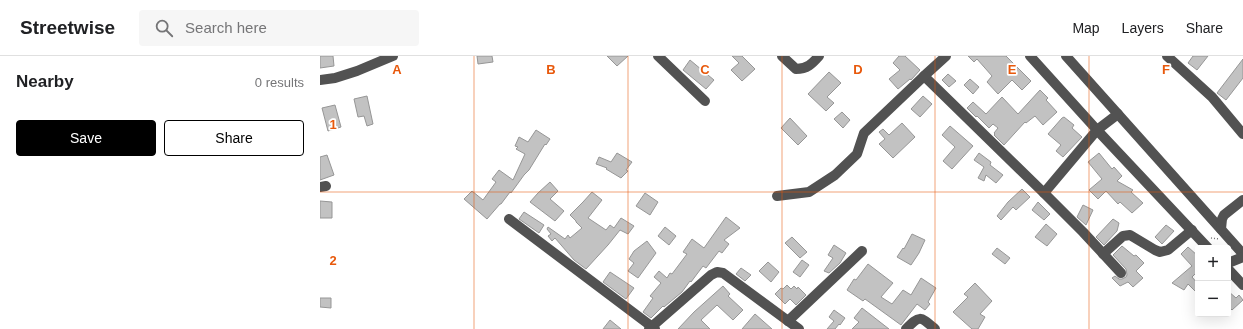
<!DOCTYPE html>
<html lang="en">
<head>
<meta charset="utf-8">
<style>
  :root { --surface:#fff; --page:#f6f6f6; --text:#202124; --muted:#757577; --line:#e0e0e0; --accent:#000 }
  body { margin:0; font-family:Arial,sans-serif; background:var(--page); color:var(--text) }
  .controls { position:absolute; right:12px; bottom:12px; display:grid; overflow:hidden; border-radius:4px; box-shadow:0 4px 16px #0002 }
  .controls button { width:36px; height:36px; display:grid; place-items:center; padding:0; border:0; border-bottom:1px solid var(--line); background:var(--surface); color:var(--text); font:20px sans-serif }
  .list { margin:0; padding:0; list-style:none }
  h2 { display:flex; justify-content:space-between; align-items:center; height:52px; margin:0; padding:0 16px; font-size:17px }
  h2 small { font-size:13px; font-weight:400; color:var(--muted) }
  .actions { display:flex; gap:8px; padding:12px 16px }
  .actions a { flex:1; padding:9px 0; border:1px solid var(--accent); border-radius:4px; text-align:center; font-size:14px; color:var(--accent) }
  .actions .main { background:var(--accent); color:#fff }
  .icon { flex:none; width:22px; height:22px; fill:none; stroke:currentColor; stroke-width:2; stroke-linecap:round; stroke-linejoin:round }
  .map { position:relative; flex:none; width:923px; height:273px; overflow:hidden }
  header { display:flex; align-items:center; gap:24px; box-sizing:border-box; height:56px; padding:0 20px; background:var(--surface); border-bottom:1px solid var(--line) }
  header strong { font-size:19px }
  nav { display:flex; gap:22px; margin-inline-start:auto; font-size:14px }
  .search { width:280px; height:36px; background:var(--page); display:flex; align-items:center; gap:10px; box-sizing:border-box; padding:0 14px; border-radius:4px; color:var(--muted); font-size:15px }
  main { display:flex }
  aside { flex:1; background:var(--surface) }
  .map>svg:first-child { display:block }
</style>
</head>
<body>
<header>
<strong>Streetwise</strong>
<div class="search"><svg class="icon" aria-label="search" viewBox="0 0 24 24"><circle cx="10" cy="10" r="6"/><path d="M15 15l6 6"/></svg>Search here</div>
<nav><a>Map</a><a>Layers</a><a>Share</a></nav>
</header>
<main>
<aside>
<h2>Nearby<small>0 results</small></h2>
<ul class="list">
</ul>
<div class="actions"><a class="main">Save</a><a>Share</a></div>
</aside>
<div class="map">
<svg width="923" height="273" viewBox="0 0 923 273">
  <rect width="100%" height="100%" fill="#fff"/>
  <g fill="#c2c2c2" stroke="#969696">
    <polygon points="0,0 13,0 14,10 0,12"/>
    <polygon points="157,0 172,0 173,6 158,8"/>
    <polygon points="287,0 308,0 297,10"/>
    <polygon points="412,0 422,0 435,13 422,25 411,14 419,7"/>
    <polygon points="579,0 585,0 600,14 591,24 590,23 578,33 569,23 580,14 573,7"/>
    <polygon points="648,0 686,0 711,25 702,34 692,24 678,38 667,26 672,20 657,3 654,6"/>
    <polygon points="873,0 888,0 877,14 868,7"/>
    <polygon points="923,3 923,22 906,44 897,37"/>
    <polygon points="370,4 394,24 386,33 363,14"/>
    <polygon points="509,16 521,27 507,41 514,47 506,55 488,38"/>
    <polygon points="628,18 636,25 629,31 622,24"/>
    <polygon points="650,23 659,31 653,38 644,29"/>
    <polygon points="720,34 728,42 726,44 737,56 723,69 715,60 706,67 705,66 684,89 674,79 675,78 674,77 678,72 673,68 669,72 657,60 656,61 647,52 653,46 666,58 682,41 698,58"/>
    <polygon points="47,40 53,68 47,70 44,60 38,61 34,43"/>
    <polygon points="603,40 612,48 600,61 591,53"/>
    <polygon points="15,49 21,71 8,75 2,52"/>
    <polygon points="522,56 530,64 523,72 514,63"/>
    <polygon points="744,61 754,69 752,72 762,81 743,101 736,95 741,89 728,78 742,62"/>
    <polygon points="470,62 487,80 478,89 461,72"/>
    <polygon points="582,67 595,81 573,102 559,88 565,83 559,76 563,73 569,79"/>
    <polygon points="630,70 653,90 632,113 623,105 635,91 622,79"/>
    <polygon points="216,74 230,83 226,89 225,88 209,114 204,119 191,137 190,136 181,148 180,148 167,163 144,143 152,135 163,144 176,126 172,123 179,114 193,124 205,98 196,93 198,91 195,90 199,81 208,86"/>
    <polygon points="297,97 312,106 306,114 308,115 301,122 286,113 287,112 276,108 279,101 291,106"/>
    <polygon points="659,97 671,106 670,109 683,119 676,127 666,119 664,125 658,122 664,111 654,104"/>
    <polygon points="779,97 792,113 794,111 802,120 797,125 813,134 811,136 823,147 812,157 800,146 798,148 786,135 778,143 769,134 782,123 768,106"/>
    <polygon points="7,99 14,119 0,124 0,101"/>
    <polygon points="230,126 238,135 230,143 244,155 235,165 210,146 218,137"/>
    <polygon points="702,133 710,141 696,154 693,151 681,164 677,160 688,146"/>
    <polygon points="272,136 282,144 268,162 286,174 290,169 294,172 301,162 314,170 308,178 300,174 288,189 266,213 254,204 235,182 232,185 228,180 231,178 227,173 228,171 245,183 248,179 250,182 262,172 256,166 256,165 250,159 263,146"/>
    <polygon points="325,137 338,146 330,159 316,150"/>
    <polygon points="0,145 12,146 12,162 0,162"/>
    <polygon points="718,146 730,158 724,164 712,154"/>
    <polygon points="763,149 773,154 766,169 757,161"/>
    <polygon points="204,156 224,169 219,177 199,163"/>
    <polygon points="406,161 420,172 404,184 409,188 402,197 399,195 386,212 383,210 371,226 370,225 362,236 344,251 343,250 331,262 323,256 333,242 330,240 341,227 334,221 339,215 347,222 350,217 352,218 367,198 363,196 372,183 384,192"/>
    <polygon points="793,163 799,167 797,175 784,189 776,181"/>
    <polygon points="726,168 737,178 727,190 715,181"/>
    <polygon points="846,169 854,175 842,188 835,181"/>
    <polygon points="345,171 356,180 349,189 338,180"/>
    <polygon points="592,178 605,184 599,197 591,209 577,201 583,192 584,193"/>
    <polygon points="472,181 487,196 480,202 465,187"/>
    <polygon points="327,185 336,197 318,222 308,215 314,207 309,203 314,195"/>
    <polygon points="514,189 526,197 520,207 509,217 504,215 513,202 508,199"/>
    <polygon points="802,190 814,200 816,199 824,207 816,215 823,222 813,231 808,226 800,230 792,222 795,220 799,223 802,223 806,221 807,219 806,213 793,199"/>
    <polygon points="868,191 878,200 878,216 877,216 872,221 878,228 878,238 868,228 864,234 852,227 872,210 861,198"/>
    <polygon points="677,192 690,202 685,208 672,198"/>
    <polygon points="482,204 489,209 480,221 473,216"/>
    <polygon points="448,206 459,216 451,226 439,215"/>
    <polygon points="548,208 573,227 561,241 572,248 583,234 591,239 601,222 616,232 608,246 610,248 605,254 597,248 581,269 545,243 543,245 527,234 534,223 536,224"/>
    <polygon points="421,212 431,219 425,225 416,218"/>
    <polygon points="290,216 314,232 306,243 283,226"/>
    <polygon points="655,227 672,245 660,258 665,261 658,273 652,273 633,256 648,241 644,238"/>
    <polygon points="467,229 471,233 474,230 477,233 478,231 486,239 476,249 470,243 465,248 455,238 461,232 463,233"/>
    <polygon points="403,230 410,238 408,240 423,254 413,264 397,249 381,264 390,273 358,273 374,256"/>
    <polygon points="908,235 916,242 919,239 923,244 912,254 908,250"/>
    <polygon points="0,242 11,242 11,252 0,251"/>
    <polygon points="542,252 569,273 532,273 539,266 534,262"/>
    <polygon points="514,254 525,262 520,269 519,268 515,273 507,273 514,265 509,261"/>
    <polygon points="435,258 452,273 422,273"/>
    <polygon points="290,264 301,273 283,273"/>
  </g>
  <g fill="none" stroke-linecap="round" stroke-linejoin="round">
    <polyline stroke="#747474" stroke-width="1.5" stroke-dasharray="1 2" stroke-linecap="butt" points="891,182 899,183"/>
    <g stroke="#525252" stroke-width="10">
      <polyline points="338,0 385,45"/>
      <path d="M462,0L476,13C487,13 492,8 499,0"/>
      <polyline points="626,0 604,20 724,137 777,74 710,0"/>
      <polyline points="746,0 923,198"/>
      <polyline points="847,0 892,41 923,78"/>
      <polyline points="0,24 15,22 37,15 73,0"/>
      <polyline points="798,58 777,74 888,192"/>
      <polyline points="0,131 6,130"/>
      <polyline points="724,137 763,176 801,217"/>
      <polyline points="457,140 489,136 515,119 537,98 544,77 604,20"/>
      <polyline points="189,163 335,273"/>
      <polyline points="901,173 902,163 904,159 923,144"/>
      <polyline points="783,198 803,180 810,179 835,194 840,196 848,194 872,174"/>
      <polyline points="908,207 923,201"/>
      <polyline points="908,213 923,229"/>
      <polyline points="468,265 542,195"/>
      <polyline points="329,273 391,219 397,216 403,217 479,273"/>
      <path d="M586,273C600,259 600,260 615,273"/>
    </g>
  </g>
  <path fill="none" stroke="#e8590c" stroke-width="1" stroke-opacity="0.55" d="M154,0V273M308,0V273M462,0V273M615,0V273M769,0V273M0,136H923"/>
  <g font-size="13" text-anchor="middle" font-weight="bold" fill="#e8590c" stroke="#fff" stroke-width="3.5" stroke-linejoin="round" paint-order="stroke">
    <text x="77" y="18">A</text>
    <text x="231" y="18">B</text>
    <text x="385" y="18">C</text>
    <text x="538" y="18">D</text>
    <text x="692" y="18">E</text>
    <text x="846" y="18">F</text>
    <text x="13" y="73">1</text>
    <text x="13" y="209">2</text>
  </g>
</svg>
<div class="controls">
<button>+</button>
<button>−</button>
</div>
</div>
</main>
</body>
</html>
